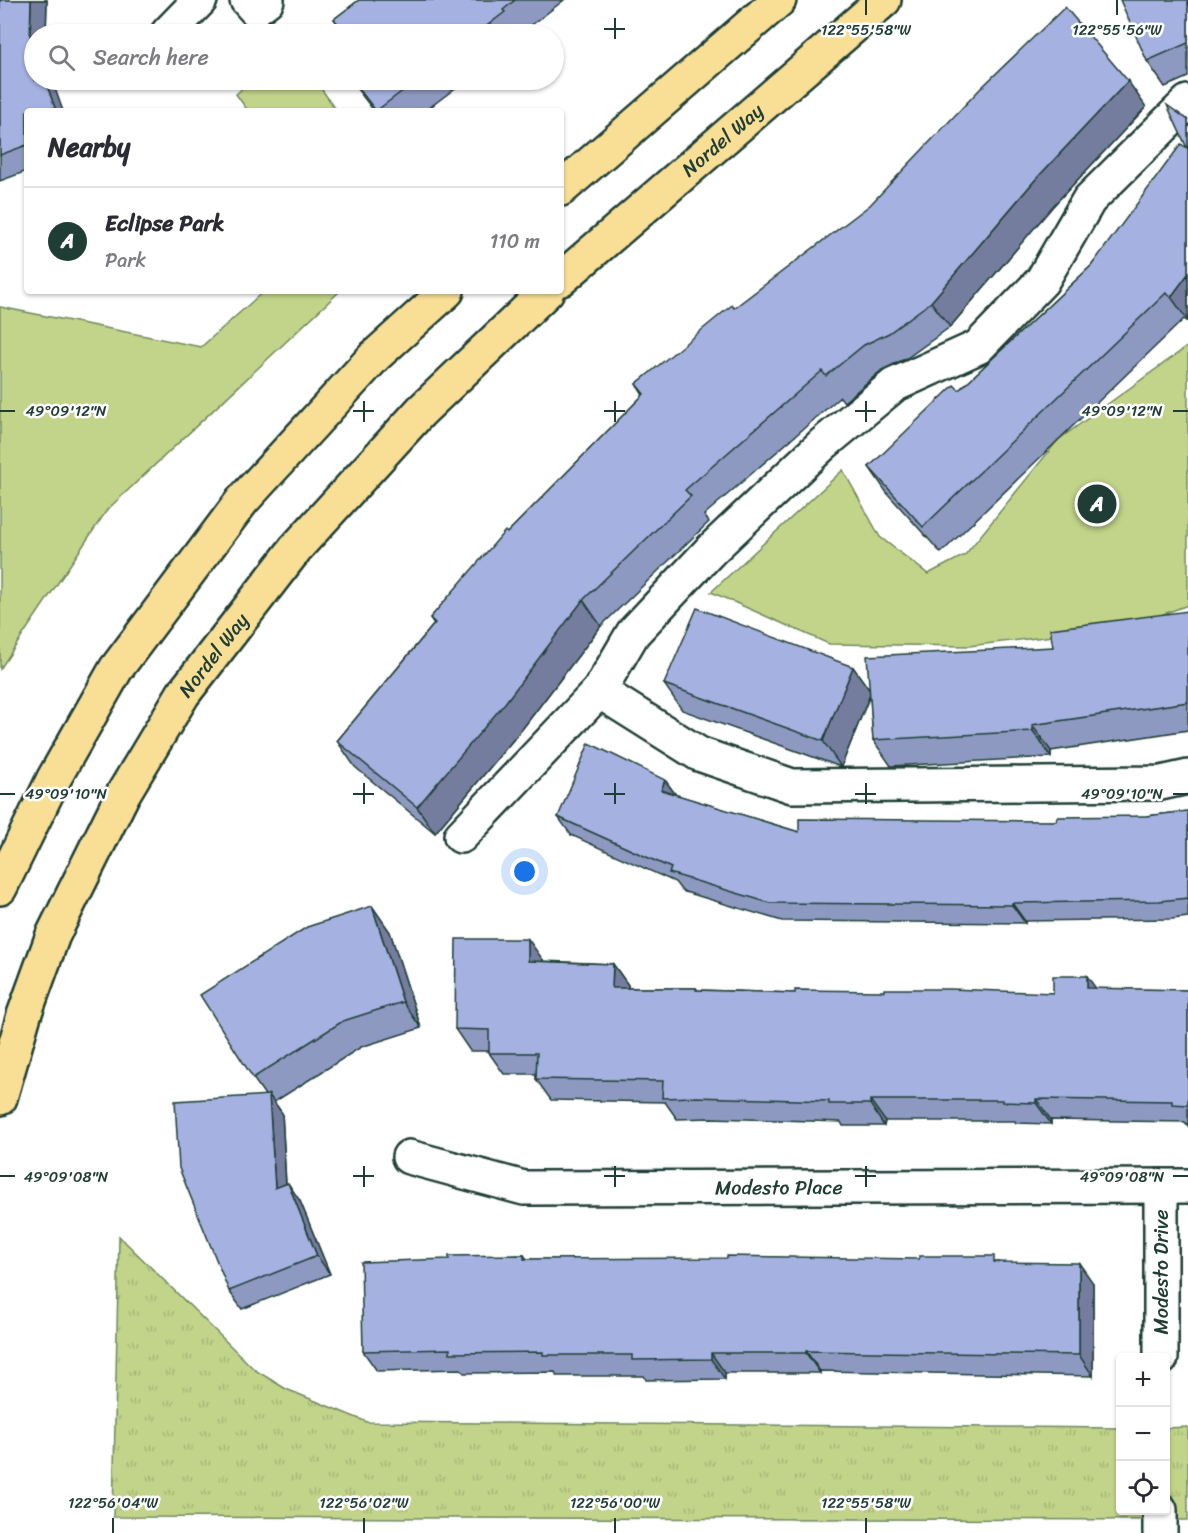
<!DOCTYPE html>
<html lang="en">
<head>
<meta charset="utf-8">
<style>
  :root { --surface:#fff; --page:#f7f7f7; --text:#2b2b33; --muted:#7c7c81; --line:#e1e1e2; --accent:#1f3d34 }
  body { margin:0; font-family:Sriracha,sans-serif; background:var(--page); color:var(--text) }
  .controls { position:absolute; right:18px; bottom:18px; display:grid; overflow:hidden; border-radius:6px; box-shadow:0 2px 4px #0004 }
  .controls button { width:54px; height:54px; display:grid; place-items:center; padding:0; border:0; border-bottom:2px solid var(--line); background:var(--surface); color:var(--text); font:30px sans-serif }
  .you { position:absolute; left:525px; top:872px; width:21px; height:21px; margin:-15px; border:4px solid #fff; border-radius:50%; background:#1a73e8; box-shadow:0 0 0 9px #1a73e833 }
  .badge { display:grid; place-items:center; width:39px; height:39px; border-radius:50%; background:var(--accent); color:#fff; font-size:20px; font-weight:700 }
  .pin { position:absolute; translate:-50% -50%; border:3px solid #fff; box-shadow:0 2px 6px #0006 }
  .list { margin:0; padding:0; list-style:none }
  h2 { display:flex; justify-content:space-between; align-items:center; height:78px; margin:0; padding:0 24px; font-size:26px }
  h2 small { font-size:20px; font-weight:400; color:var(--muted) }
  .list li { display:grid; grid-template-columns:39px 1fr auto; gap:18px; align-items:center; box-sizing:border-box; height:108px; padding:0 24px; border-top:2px solid var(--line) }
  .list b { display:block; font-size:22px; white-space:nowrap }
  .list p { margin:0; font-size:20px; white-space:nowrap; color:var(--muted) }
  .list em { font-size:20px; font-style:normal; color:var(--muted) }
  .icon { flex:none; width:33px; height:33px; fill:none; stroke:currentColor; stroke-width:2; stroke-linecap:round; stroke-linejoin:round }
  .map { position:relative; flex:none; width:1188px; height:1533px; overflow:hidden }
  .search { position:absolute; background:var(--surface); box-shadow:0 2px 4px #0004; left:24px; top:24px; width:540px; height:66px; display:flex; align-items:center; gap:15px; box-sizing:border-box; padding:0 21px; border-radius:33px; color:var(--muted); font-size:22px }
  .panel { position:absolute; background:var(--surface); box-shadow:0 2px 4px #0004; left:24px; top:108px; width:540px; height:186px; border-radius:6px }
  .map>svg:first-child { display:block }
</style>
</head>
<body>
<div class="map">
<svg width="1188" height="1533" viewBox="0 0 1188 1533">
  <defs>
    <pattern id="grass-tufts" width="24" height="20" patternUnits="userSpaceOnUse" patternTransform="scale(1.5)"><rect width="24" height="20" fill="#c2d489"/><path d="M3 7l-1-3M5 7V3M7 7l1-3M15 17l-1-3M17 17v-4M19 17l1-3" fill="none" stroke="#a6b777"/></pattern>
  </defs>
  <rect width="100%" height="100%" fill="#fff"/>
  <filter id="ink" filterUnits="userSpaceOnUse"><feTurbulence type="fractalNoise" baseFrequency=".0167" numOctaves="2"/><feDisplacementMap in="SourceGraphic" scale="12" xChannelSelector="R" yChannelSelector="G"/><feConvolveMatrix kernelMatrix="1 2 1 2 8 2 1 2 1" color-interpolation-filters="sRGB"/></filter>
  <g filter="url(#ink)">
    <polygon fill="url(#grass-tufts)" stroke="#70885e" stroke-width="1.5" points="119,1236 255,1370 286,1389 367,1422 1120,1428 1120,1510 1166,1510 1166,1428 1188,1427 1188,1520 113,1517"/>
    <g fill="#c2d489" stroke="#70885e" stroke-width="1.5">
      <polygon points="252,80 315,80 337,111 248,111 236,94"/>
      <polygon points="264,291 340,291 107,510 0,669 0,307 201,347"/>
      <polygon points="1188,346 1188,605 1128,627 969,646 829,644 711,592 843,470 880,537 928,574 965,555 1058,440"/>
    </g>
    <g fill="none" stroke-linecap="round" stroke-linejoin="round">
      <g stroke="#1f3d34" stroke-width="38">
        <g id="minor">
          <polyline points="247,0 255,9 267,0"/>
          <polyline points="168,33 200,0"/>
          <polyline points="599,691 699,754 792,786 1161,783 1188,777"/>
          <polyline points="461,836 599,691 633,633 711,550 823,444 894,385 978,347 1042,281 1089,200 1188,102"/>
          <path id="s1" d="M409,1157L524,1188L1188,1186"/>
          <polyline points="1161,1186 1161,1358"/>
          <polyline points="1160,1533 1160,1510"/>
        </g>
      </g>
      <g stroke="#1f3d34" stroke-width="38">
        <g id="major">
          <polyline points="561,189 779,0"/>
          <path id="s2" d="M561,279L884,0"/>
          <polyline points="0,888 53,780 116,669 242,501 375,356 447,291"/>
          <path id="s3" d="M0,1098L24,1015L53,935L123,794L183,694L296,548L421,411L547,291"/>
        </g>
      </g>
      <use href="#minor" stroke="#fff" stroke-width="33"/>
      <use href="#major" stroke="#f9df96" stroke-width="33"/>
    </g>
    <g fill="#8e99c2" stroke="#1f3d34" stroke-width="1.5">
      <polygon points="0,0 47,0 46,34 34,34 27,111 27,171 0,181"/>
      <polygon points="359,0 564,0 520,34 345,34 334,19"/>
      <polygon points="1188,0 1188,77 1165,87 1147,61"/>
      <polygon points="350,80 466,80 425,111 374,111"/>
      <polygon points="1146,107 1053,206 950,327 907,358 882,370 844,402 840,397 704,515 709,522 601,626 523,728 435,833 355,767 337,741 434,624 430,618 507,533 643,395 636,384 734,308"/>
      <polygon points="1188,120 1188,322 1184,319 941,553 887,493 869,467 959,390 1091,266 1187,148"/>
      <polygon points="1188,611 1188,730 1051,751 1051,757 891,766 873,740 870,695 841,767 682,710 664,684 853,667 870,691 1053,647"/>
      <polygon points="665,780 676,795 799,832 1056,821 1146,816 1188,811 1188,917 1172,919 1025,921 1025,923 782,921 682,891 675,882 571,835 558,817"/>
      <polygon points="372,906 390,932 421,1028 361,1047 274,1102 282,1113 286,1183 300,1201 330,1274 242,1309 229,1291 265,1095 253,1078"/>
      <polygon points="543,960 543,961 613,964 628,985 628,988 696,988 698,990 795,993 1053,993 1096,989 1188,990 1188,1126 1185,1122 1051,1120 1051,1124 1016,1123 1015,1121 885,1121 884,1126 843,1126 841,1122 710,1118 677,1119 665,1102 551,1100 536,1079 536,1074 504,1074 489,1053 489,1051 470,1051 455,1029"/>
      <polygon points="524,1255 527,1259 998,1262 1093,1283 1093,1376 820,1371 820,1373 725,1373 725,1379 646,1380 644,1376 557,1376 555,1372 464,1373 461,1369 377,1371 363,1351 449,1259"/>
    </g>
    <g fill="#747d9e" stroke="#1f3d34" stroke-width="1.5">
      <polygon points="31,0 47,0 46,34 34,34 34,52 30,39"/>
      <polygon points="45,80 52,80 63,111 56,111"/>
      <polygon points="1128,81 1146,107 1053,206 950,327 931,302 1035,180"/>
      <polygon points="1188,274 1188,321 1171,297"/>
      <polygon points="583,600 601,626 523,728 435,833 417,807"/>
      <polygon points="853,667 871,692 841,767 823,741"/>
      <polygon points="1032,725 1051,751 1051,757 1033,731"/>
      <polygon points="665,780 678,798 661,790"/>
      <polygon points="1012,903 1025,921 1025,923 1012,905"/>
      <polygon points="372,906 390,932 421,1028 403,1002"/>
      <polygon points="528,939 543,960 542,982 528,961"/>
      <polygon points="613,964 628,985 627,1009 612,988"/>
      <polygon points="1087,976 1102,997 1087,988"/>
      <polygon points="269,1095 282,1113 287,1206 275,1188"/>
      <polygon points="1036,1099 1051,1120 1051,1124 1036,1103"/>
      <polygon points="870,1100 885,1121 884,1126 870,1104"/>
      <polygon points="288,1183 300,1201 330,1274 317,1256"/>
      <polygon points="1079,1263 1093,1283 1093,1376 1079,1355"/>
      <polygon points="806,1351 820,1371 820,1373 806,1353"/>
      <polygon points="711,1353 725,1373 725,1379 711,1359"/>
    </g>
    <g fill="#a5b2e1" stroke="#1f3d34" stroke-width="1.5">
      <polygon points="0,0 31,0 30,39 34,52 34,80 45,80 56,111 27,111 27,145 0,155"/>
      <polygon points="359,0 515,0 503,10 505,12 476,34 347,34 334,19"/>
      <polygon points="1120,0 1188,0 1188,43 1147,61"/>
      <polygon points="1065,7 1128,81 1035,180 931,302 889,333 864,345 826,376 822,371 685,490 691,496 583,600 505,703 417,807 337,741 435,623 430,618 505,531 507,533 644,394 636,384 732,305 734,308 870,205 980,89"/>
      <polygon points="352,80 417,80 376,111"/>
      <polygon points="1167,105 1188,120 1188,274 1171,297 1166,293 923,527 869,467 954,385 959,390 1091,266 1181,144 1187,148"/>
      <polygon points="697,608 853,667 823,741 664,684"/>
      <polygon points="1188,611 1188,702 1032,725 1033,731 873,740 867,656 1053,647 1050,629"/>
      <polygon points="589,743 665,780 661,790 799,832 799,819 1056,821 1057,817 1146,816 1188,811 1188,898 1159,901 1012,903 1012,905 770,903 669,873 671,868 558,817"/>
      <polygon points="372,906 403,1002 343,1021 253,1078 200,995 307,927"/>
      <polygon points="456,939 528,939 528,961 613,964 612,988 696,988 696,990 795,993 795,990 884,991 884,989 950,989 1053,993 1053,976 1087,976 1087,988 1188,990 1188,1105 1172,1104 1172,1101 1036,1099 1036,1103 1002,1102 1002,1100 870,1100 870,1104 829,1104 829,1101 695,1097 662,1098 663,1081 536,1079 537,1053 489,1053 489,1030 455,1029"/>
      <polygon points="269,1095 275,1188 288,1183 317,1256 229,1291 179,1168 175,1101"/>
      <polygon points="524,1255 524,1259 727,1258 727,1256 919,1259 919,1256 994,1256 994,1262 1079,1263 1079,1355 806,1351 806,1353 711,1353 711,1359 632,1360 632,1355 543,1355 543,1352 450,1353 450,1349 363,1351 361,1262 449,1259 449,1256"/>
    </g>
  </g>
  <path fill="none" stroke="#1f3d34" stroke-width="2" d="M866,0V15M1117,0V15M615,18V39M604,29H625M364,401V422M615,401V422M866,401V422M0,411H15M353,411H374M604,411H625M855,411H876M1173,411H1188M364,783V804M615,783V804M866,783V804M0,794H15M353,794H374M604,794H625M855,794H876M1173,794H1188M364,1166V1187M615,1166V1187M866,1166V1187M0,1176H15M353,1176H374M604,1176H625M855,1176H876M1173,1176H1188M113,1518V1533M364,1518V1533M615,1518V1533M866,1518V1533"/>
  <g text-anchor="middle" stroke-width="5" stroke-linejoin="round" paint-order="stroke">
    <g font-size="20" fill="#1f3d34" stroke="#fff">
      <text dy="7" stroke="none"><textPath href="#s2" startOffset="213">Nordel Way</textPath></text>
      <text dy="7" stroke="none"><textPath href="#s3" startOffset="495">Nordel Way</textPath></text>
      <text dy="7" stroke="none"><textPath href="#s1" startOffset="374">Modesto Place</textPath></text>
      <text transform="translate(1161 1272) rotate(-90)" y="7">Modesto Drive</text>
    </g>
  </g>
  <g font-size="15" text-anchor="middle" fill="#1f3d34" stroke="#fff" stroke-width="5" stroke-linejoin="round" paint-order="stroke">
    <text x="866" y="35">122°55'58"W</text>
    <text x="1117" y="35">122°55'56"W</text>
    <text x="66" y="416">49°09'12"N</text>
    <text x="1122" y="416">49°09'12"N</text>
    <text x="66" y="799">49°09'10"N</text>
    <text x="1122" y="799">49°09'10"N</text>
    <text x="66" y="1182">49°09'08"N</text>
    <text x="1122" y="1182">49°09'08"N</text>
    <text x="113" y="1508">122°56'04"W</text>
    <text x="364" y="1508">122°56'02"W</text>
    <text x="615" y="1508">122°56'00"W</text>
    <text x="866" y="1508">122°55'58"W</text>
  </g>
</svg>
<div class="controls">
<button>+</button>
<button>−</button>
<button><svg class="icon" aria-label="locate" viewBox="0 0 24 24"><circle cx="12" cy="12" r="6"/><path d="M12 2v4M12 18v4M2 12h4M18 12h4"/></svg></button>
</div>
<div class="you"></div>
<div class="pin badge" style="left:1097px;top:504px">A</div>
<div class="search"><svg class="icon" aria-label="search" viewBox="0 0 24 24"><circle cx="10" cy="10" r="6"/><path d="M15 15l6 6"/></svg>Search here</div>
<section class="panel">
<h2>Nearby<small></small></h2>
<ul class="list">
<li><span class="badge">A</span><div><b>Eclipse Park</b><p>Park</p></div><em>110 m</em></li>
</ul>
</section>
</div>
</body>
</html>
